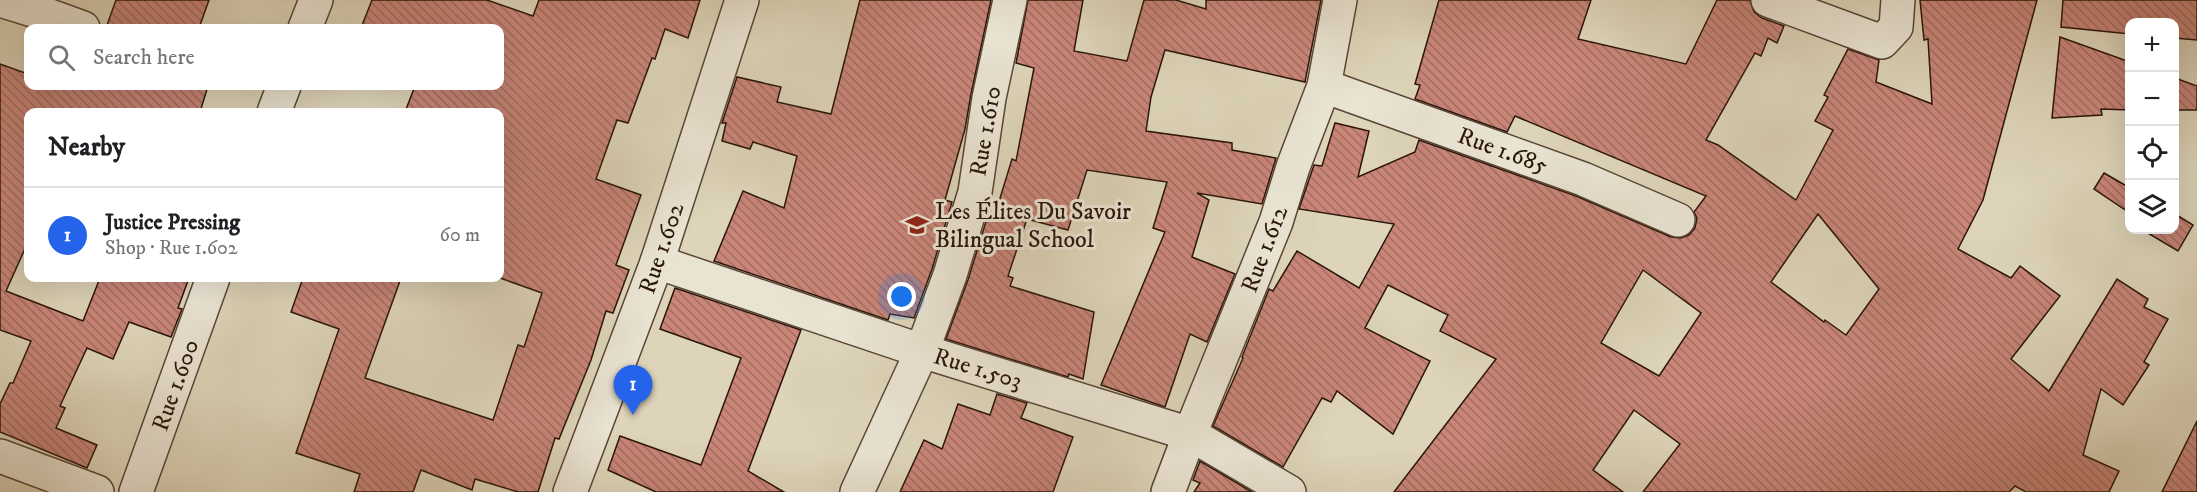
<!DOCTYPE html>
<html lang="en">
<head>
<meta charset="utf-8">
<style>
  :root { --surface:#fff; --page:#f2f2f2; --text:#202124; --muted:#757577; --line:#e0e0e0; --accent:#2563eb }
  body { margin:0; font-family:"IM FELL DW Pica",serif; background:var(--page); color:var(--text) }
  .controls { position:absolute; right:18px; top:18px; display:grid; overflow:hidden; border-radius:12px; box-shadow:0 6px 24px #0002 }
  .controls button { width:54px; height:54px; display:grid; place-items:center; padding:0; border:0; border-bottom:2px solid var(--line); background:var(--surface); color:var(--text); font:30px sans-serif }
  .you { position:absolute; left:902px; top:297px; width:21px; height:21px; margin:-15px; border:4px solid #fff; border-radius:50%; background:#1a73e8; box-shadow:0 0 0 9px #1a73e833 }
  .badge { display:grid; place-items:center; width:39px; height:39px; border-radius:50%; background:var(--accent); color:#fff; font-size:20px; font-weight:700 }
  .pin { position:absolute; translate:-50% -50px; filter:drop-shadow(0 2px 3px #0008) }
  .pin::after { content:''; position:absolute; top:32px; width:21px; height:18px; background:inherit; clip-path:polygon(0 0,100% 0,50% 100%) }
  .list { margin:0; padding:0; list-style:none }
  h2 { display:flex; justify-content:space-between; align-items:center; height:78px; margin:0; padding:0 24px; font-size:26px }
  h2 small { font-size:20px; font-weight:400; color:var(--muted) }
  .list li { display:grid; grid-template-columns:39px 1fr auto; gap:18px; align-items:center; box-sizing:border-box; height:96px; padding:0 24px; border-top:2px solid var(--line) }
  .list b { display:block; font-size:22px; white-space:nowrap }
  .list p { margin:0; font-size:20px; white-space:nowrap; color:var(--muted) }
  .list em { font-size:20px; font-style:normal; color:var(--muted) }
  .icon { flex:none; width:33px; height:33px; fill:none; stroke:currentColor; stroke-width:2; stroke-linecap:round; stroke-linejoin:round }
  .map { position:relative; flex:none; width:2197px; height:492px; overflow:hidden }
  .search { position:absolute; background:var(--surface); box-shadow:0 6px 24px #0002; left:24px; top:24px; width:480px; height:66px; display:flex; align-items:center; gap:15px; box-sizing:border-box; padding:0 21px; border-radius:12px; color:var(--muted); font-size:22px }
  .panel { position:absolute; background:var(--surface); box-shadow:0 6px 24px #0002; left:24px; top:108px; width:480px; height:174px; border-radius:12px }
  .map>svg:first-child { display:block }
</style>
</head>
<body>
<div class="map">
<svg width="2197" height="492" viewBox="0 0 2197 492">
  <defs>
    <pattern id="building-back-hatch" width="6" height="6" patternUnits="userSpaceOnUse" patternTransform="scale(1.5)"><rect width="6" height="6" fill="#c88578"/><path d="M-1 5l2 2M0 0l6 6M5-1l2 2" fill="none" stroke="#a36c61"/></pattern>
  </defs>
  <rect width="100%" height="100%" fill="#ddd4b9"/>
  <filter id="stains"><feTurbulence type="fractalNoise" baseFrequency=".00333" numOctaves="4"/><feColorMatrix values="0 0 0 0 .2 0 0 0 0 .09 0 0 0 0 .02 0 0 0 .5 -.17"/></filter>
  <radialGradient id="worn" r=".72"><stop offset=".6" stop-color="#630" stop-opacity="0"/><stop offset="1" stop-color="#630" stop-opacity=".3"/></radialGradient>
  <g fill="url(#building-back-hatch)" stroke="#2b150a" stroke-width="1.5" fill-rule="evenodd">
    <polygon points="116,0 209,0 199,28 106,28"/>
    <polygon points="372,0 487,0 533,16 539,0 700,0 688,38 665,29 655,59 652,58 628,123 617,120 596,179 641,195 616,265 629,270 613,313 606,311 591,360 559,439 555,438 538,492 518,492 475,479 472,490 421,470 413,492 354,492 360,474 296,453 339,329 291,312 303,278 401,278 365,378 493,420 518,345 524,347 542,293 500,278 500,112 405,112 415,86 500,86 500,28 361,28"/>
    <polygon points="860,0 991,0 971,94 965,129 945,200 952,202 932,269 914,318 890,314 888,320 714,261 743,191 784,208 797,156 753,142 750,149 722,141 726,123 722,123 737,77 781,87 777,102 831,114"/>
    <polygon points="1028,0 1083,0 1074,51 1127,61 1144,0 1176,0 1206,9 1206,0 1321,0 1305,82 1165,50 1151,97 1146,131 1232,143 1232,150 1276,158 1262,204 1197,193 1209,200 1192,257 1235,274 1207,342 1190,334 1165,407 1101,385 1165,232 1153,228 1167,182 1087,170 1068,230 1027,219 1008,276 1013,278 1010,286 1094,312 1083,379 1069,374 1068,377 946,339 968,280 988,215 994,218 1012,159 1016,161 1034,68 1016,63"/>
    <path d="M1439,0H1591L1578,39L1686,64L1717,0H1750L1754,12L1762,18L1784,26L1777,43L1768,38L1761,56L1755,53L1706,140L1718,145L1796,200L1833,130L1815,121L1828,97L1824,95L1848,49L1879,60L1876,82L1932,104L1928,39L1924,40L1920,0H2037L1983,200L1958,249L2011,278L2020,266L2060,296L2011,359L2049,391L2117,279L2148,299L2144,307L2168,319L2144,362L2149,365L2123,405L2101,389L2083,455L2119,471L2109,492H2026L2015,486L2009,492H1643L1680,444L1634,410L1593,470L1623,492H1394L1496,359L1440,331L1448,315L1388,285L1365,328L1430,361L1393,434L1337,391L1331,402L1322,398L1283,467L1213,426L1243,358L1242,357L1269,289L1273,291L1297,251L1359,288L1394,224L1299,209L1314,165L1322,166L1335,123L1369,131L1358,177L1415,152L1419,140L1576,196L1671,237L1681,238L1689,235L1695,228L1697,218L1694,212L1706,196L1515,116L1507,132L1415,99L1420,85L1415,84ZM1818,214L1879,289L1846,335L1825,320L1824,322L1771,282ZM1643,270L1701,313L1659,376L1601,343Z"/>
    <polygon points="2063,0 2197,0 2197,40 2175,38 2175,22 2130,22 2130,34 2061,27"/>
    <polygon points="2060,37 2130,62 2130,110 2101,109 2102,115 2052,118"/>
    <polygon points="0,64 28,74 28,86 208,86 200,112 28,112 28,242 6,291 83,321 100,278 189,278 178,308 182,309 171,337 129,322 113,359 87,348 60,406 65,408 56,428 97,445 87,468 0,432 0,404 10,383 13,383 31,341 0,330"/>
    <polygon points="2175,78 2197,86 2197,110 2175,110"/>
    <polygon points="2104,173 2130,188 2130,213 2094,189"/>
    <polygon points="2175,214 2193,225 2178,251 2146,232 2147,230 2175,230"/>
    <polygon points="675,288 801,330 748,471 784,492 656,492 608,470 620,436 701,465 741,358 660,329"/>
    <polygon points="997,394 1027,403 1021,418 1073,437 1053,492 900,492 924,440 942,449 958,404 990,415"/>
    <polygon points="2197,421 2197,492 2162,492"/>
    <polygon points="1200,461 1252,492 1194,492 1200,483 1193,480"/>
  </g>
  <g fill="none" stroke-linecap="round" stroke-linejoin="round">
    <g stroke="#584536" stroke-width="36">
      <g id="minor">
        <polyline points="0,0 39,12 83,28"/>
        <polyline points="1768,0 1882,42 1896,27 1898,0"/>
        <polyline points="305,28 316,0"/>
        <polyline points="1324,86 1583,179 1678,220"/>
        <polyline points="274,112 284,86"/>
        <polyline points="657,262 922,351 1190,434 1289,492"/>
        <polyline points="0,456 97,492"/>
        <polyline points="136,492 213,278"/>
        <polyline points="570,492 657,262 742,0"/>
        <polyline points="857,492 922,351 950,275 975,192 989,98 1010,0"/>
        <polyline points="1168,492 1190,434 1276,222 1293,167 1324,86 1340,0"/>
      </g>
    </g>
    <use href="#minor" stroke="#e9e3d2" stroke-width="33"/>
  </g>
  <defs>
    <g id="school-bare" transform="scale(1.8)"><path d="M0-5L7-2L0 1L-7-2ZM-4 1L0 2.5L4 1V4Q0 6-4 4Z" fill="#8f2418" stroke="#e9e3d2" stroke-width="2.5" paint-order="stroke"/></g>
  </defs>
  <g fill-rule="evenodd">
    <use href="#school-bare" x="917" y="225"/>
  </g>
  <g text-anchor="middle" stroke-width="6" stroke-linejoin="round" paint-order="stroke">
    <g font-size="24" fill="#2b150a" stroke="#e9e3d2">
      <text transform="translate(985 131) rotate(-80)" y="8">Rue 1.610</text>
      <text transform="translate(1503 150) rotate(20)" y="8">Rue 1.685</text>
      <text transform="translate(661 248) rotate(-71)" y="8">Rue 1.602</text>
      <text transform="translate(1264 249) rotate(-69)" y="8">Rue 1.612</text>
      <text transform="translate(978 368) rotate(17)" y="8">Rue 1.503</text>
      <text transform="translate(175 385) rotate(-70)" y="8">Rue 1.600</text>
    </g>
    <g font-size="24" fill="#2b150a" stroke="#e9e3d2" text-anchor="start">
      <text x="935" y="219">Les Élites Du Savoir<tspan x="935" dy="28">Bilingual School</tspan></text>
    </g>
  </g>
  <rect width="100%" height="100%" filter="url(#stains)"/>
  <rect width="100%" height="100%" fill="url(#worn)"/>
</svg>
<div class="controls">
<button>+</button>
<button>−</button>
<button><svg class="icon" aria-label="locate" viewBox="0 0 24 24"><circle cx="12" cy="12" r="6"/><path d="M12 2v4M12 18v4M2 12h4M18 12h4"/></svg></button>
<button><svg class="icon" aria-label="layers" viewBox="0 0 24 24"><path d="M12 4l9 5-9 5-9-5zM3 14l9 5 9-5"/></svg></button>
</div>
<div class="you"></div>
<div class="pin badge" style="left:633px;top:415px">1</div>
<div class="search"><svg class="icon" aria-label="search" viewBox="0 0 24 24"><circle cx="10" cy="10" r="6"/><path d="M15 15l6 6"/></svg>Search here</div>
<section class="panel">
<h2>Nearby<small></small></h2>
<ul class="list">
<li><span class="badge">1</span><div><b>Justice Pressing</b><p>Shop · Rue 1.602</p></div><em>60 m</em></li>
</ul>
</section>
</div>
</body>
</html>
